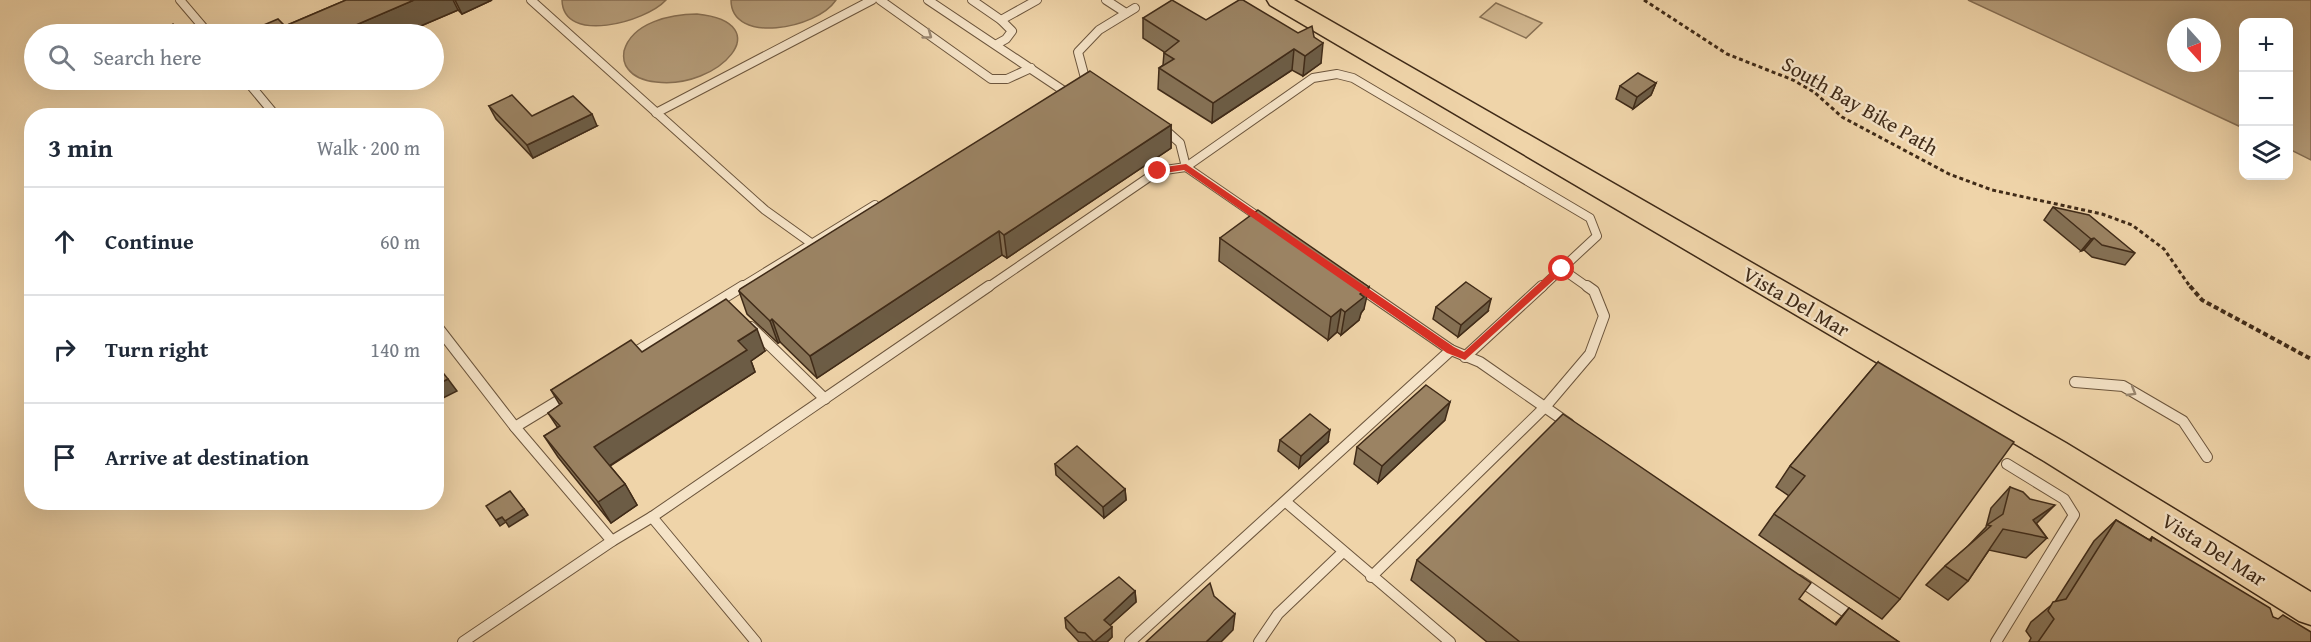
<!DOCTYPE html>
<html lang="en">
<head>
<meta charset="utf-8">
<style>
  :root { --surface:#fff; --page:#f2f2f3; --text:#1f2937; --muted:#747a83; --line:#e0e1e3 }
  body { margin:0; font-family:"Gentium Book Plus",serif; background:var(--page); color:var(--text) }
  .controls { position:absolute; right:18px; top:18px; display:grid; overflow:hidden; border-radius:12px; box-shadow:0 6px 24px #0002 }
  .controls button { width:54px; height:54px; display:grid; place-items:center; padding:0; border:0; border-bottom:2px solid var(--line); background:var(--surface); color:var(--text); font:30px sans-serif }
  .compass { position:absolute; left:2167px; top:18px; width:54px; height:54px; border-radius:50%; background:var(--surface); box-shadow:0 6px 24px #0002; rotate:159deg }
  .stop { position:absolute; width:18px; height:18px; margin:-14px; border:4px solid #d93025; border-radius:50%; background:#fff }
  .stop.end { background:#d93025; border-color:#fff; box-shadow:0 2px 6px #0008 }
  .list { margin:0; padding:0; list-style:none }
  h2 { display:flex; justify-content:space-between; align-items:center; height:78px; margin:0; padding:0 24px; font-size:26px }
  h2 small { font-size:20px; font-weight:400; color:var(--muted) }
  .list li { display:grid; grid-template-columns:39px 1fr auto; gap:18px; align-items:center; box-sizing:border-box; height:108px; padding:0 24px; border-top:2px solid var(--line) }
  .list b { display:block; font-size:22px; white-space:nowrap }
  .list em { font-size:20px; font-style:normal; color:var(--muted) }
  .icon { flex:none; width:33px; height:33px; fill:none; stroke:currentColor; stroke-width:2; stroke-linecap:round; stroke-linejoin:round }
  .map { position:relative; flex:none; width:2311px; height:642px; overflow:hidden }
  .search { position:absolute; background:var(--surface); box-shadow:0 6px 24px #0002; left:24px; top:24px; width:420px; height:66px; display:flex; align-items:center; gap:15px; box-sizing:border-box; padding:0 21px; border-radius:33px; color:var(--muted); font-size:22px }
  .panel { position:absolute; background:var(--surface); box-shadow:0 6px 24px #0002; left:24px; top:108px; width:420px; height:402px; border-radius:24px }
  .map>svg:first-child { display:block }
</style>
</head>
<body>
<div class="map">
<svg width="2311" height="642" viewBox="0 0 2311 642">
  <rect width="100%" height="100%" fill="#efd4a9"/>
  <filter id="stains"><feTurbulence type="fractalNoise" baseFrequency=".00333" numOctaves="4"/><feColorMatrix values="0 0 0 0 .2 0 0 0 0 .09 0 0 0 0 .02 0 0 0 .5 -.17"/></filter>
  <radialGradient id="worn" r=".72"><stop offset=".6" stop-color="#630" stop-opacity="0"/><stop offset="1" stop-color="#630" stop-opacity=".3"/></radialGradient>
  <polygon fill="#d1b790" stroke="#887154" stroke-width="1.5" points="1496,3 1542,23 1526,38 1480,17"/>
  <g fill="#b49b78" stroke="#866e52" stroke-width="1.5" fill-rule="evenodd">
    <path d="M562,0H666C646,22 563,45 562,0Z"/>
    <path d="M731,0H836C817,29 731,45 731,0Z"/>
    <path d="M1968,0H2311V160L2289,149L2288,22H2244L2243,128ZM2176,27H2212V63H2176Z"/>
    <path d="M697,14C781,23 718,90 656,82C646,81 634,77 628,69C624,64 623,57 624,51C632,22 672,14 697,14Z"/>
  </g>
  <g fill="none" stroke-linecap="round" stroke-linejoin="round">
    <g stroke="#6c553c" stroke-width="10">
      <g id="lane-far1">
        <polyline points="180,0 209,34"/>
        <polyline points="531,0 765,210 811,243"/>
        <polyline points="880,0 991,79 1007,79 1031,68"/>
        <polyline points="928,0 1064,91"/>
        <polyline points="972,0 1001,20"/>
        <polyline points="1106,0 1126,13"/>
        <polyline points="997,44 1006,39 1012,31 1001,20 1037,0"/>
        <polyline points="246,80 276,116"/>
        <polyline points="1091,82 1085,78 1078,52 1099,30 1135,8"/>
        <polyline points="656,113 872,0"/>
        <polyline points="1161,126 1180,143 1186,167"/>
        <polyline points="1186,167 1263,220"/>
        <polyline points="1562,269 1589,288"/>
        <polyline points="1358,286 1361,288"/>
        <polyline points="740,288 875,205"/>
        <polyline points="987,288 1158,171 1186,167 1313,78 1337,74 1353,78 1590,218 1597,236 1541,288"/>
      </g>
    </g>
    <g stroke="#6c553c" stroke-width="12">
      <g id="lane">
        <polyline points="1358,286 1451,350 1480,362 1569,424"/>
        <polyline points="436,325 515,427 612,541"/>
        <polyline points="751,327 825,399"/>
        <polyline points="631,355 743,286"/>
        <polyline points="1465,357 1542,286"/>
        <polyline points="2075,382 2123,386 2183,421 2207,457"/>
        <polyline points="515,427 566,396"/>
        <polyline points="1286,502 1450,642"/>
        <polyline points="652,517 756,642"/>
        <polyline points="1371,577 1545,407 1590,354 1604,316 1594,291 1587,286"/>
        <polyline points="1799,580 1854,618"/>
        <polyline points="463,642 612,541 652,517 989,286"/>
        <polyline points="1130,642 1451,350"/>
        <polyline points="1259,642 1278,614 1343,552"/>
        <polyline points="1996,642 2074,515 2064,499 2007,464"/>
      </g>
    </g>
    <g stroke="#402b18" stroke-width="3">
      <polygon id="primary" points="1267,0 1294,0 2066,443 2311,592 2311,625 2299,621 2044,461 1270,5"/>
    </g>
    <polyline stroke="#402b18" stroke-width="3" stroke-dasharray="4 3" stroke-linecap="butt" points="1644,0 1727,54 1793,80 1814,92 1842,117 1949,174 1992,190 2102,214 2132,225 2164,249 2191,288"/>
    <polyline stroke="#402b18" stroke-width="4" stroke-dasharray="5 3" stroke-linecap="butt" points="2190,286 2202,300 2311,359"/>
    <use href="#lane-far1" stroke="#f5e3c7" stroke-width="8"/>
    <use href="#lane" stroke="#f5e3c7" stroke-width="10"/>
    <use href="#primary" fill="#efd4a9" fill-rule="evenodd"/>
  </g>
  <g fill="#857155" stroke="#402b18" stroke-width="1.5">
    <polygon points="346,0 492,0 462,14 458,10 402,34 255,34 252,30 285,26"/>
    <polygon points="1143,18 1206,20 1298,33 1314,37 1321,63 1303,76 1292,70 1212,123 1158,89 1159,68 1163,65 1164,53 1164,52 1143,38"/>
    <polygon points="1656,83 1651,95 1633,109 1616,99 1620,86"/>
    <polygon points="489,106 532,116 597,126 533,158 496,119"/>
    <polygon points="1171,125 1171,148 1007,258 1002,255 817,378 780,342 778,343 747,314 739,291"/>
    <polygon points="2053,207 2135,253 2125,265 2092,257 2084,250 2081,251 2044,220"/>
    <polygon points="1220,238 1364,309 1361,313 1359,320 1341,335 1337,332 1328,340 1219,261"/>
    <polygon points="1436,307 1488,311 1458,337 1433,319"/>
    <polygon points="765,351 751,361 755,372 610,466 625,484 637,505 611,523 558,457 544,436 558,428 548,413 560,405 551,390 642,352"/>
    <polygon points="1878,362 1900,599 1882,619 1759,535 1774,514 1789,496 1776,487 1790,466"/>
    <polygon points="1445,420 1378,483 1354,464 1357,447"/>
    <polygon points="1280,440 1328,442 1299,468 1278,451"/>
    <polygon points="1055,464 1125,489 1126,500 1104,518 1056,475"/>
    <polygon points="2010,487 2047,538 2026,558 1989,550 1968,581 1948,600 1926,585 1945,566 1968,546 1986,527 1991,508"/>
    <polygon points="2116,520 2149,540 2152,537 2311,642 2029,642 2031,638 2026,631 2031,622 2055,602 2094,541"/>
    <polygon points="1417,560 1799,599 1835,624 1849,608 1899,642 1487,642 1411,580"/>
    <polygon points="1135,591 1136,602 1110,625 1112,637 1107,642 1079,642 1066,628 1065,618"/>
  </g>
  <g fill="#6c5c45" stroke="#402b18" stroke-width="1.5">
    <polygon points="414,0 453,0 458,10 402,34 335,34"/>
    <polygon points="455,0 492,0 462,14"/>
    <polygon points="1323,43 1321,63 1303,76 1305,56"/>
    <polygon points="1294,49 1292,70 1212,123 1213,103"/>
    <polygon points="1656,83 1651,95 1633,109 1637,97"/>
    <polygon points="592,114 597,126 533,158 527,145"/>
    <polygon points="1171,125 1171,148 1007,258 1004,235"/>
    <polygon points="999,231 1002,255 817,378 810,356"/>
    <polygon points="2094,238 2084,250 2081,251 2091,239"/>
    <polygon points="1369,287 1364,309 1361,313 1359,320 1341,335 1345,312 1360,294"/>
    <polygon points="1491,299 1488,311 1458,337 1461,325"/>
    <polygon points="1341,309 1337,332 1328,340 1331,317"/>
    <polygon points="772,319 780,342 778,343 770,321"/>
    <polygon points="757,329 765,351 751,361 755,372 606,468 594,447 738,341"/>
    <polygon points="448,379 457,391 441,399 436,393 436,385"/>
    <polygon points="1450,402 1445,420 1378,483 1382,466"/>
    <polygon points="1330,430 1328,442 1299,468 1301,456"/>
    <polygon points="625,484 637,505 611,523 598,502"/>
    <polygon points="1125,489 1126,500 1104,518 1103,507"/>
    <polygon points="2055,505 2034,526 2033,520"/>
    <polygon points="524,509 528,515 509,527 506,522 500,526 496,520 502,517"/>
    <polygon points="1135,591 1136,602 1105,630 1104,620"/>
    <polygon points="1235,614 1233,630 1221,642 1206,642"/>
    <polygon points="1112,627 1112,637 1107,642 1094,642"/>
  </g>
  <g fill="#9b8363" stroke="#402b18" stroke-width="1.5">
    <polygon points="346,0 414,0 335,34 256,34 252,30 278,19 285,26"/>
    <polygon points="1172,0 1206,20 1239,0 1243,0 1298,33 1312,26 1314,37 1323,43 1305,56 1294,49 1213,103 1159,68 1174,59 1164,53 1179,41 1143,18"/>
    <polygon points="173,24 181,34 160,34"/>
    <polygon points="1090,71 1171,125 1004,235 999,231 810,356 772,319 770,321 739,291 740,289"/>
    <polygon points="1638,73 1656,83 1637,97 1620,86"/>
    <polygon points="512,95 532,116 573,96 592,114 527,145 489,106"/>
    <polygon points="2053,207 2089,215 2135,253 2102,245 2094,238 2091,239"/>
    <polygon points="1258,210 1369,287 1360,294 1364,297 1345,312 1341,309 1331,317 1220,238"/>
    <polygon points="1466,282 1491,299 1461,325 1436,307"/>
    <polygon points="726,299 757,329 738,341 747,350 594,447 625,484 598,502 544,436 560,426 548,413 562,403 551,390 631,340 642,352"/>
    <polygon points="1878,362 2014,442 1900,599 1774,514 1805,476 1790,466"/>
    <polygon points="436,364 448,379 436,385"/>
    <polygon points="1426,385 1450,402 1382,466 1357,447"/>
    <polygon points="1310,414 1330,430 1301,456 1280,440"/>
    <polygon points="1563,414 1811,583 1799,599 1836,625 1849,608 1899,642 1520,642 1417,560"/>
    <polygon points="1077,446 1125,489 1103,507 1055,464"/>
    <polygon points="2010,487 2023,492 2030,499 2055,505 2033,520 2047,538 2003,529 1968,581 1945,566 1991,526 1987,525 2003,514"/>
    <polygon points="510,491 524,509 505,521 502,517 496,520 486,506"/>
    <polygon points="2116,520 2151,541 2152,537 2270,608 2273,617 2278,619 2283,615 2311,632 2311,642 2038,642 2054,619 2048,611 2053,602 2066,599"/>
    <polygon points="1119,577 1135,591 1104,620 1112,627 1094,642 1085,633 1078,632 1065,618"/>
    <polygon points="1210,583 1214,596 1235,614 1206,642 1146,642"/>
  </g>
  <defs><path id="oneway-chevron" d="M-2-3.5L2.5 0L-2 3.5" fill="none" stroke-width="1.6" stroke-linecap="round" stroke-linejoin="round" transform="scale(1.5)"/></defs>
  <g stroke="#9a8770">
    <use href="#oneway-chevron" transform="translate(928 35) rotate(36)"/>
    <use href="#oneway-chevron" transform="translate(2132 392) rotate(30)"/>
  </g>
  <polygon fill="#d93025" points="1186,164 1454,347 1464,352 1558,266 1562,265 1566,269 1465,360 1447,353 1184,170 1158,174 1153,171 1158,168"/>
  <g text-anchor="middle" stroke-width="4.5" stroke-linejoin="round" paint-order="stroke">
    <g font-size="21" fill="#402b18" stroke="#f5e3c7">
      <text transform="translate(1860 106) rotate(30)" y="7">South Bay Bike Path</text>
      <text transform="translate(1796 302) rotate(30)" y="7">Vista Del Mar</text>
      <text transform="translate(2214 550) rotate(32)" y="7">Vista Del Mar</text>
    </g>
  </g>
  <rect width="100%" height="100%" filter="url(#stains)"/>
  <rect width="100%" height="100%" fill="url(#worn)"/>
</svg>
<div class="controls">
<button>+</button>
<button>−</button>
<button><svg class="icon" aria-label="layers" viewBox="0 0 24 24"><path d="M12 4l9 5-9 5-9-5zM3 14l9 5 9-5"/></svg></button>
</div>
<svg class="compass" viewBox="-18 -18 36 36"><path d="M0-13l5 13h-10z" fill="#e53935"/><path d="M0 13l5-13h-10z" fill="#747a83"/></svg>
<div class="stop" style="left:1562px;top:269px"></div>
<div class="stop end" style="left:1158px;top:171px"></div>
<div class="search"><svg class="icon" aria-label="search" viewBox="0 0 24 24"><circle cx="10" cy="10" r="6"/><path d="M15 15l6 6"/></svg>Search here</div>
<section class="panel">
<h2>3 min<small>Walk · 200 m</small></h2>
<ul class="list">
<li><svg class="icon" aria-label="ahead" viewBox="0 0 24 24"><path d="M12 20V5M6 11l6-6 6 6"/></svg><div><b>Continue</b></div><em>60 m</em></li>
<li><svg class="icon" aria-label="right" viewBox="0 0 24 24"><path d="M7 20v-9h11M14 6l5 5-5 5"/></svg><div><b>Turn right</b></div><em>140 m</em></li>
<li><svg class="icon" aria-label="arrive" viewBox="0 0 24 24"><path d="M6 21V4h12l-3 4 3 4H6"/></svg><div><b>Arrive at destination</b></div></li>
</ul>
</section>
</div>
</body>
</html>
